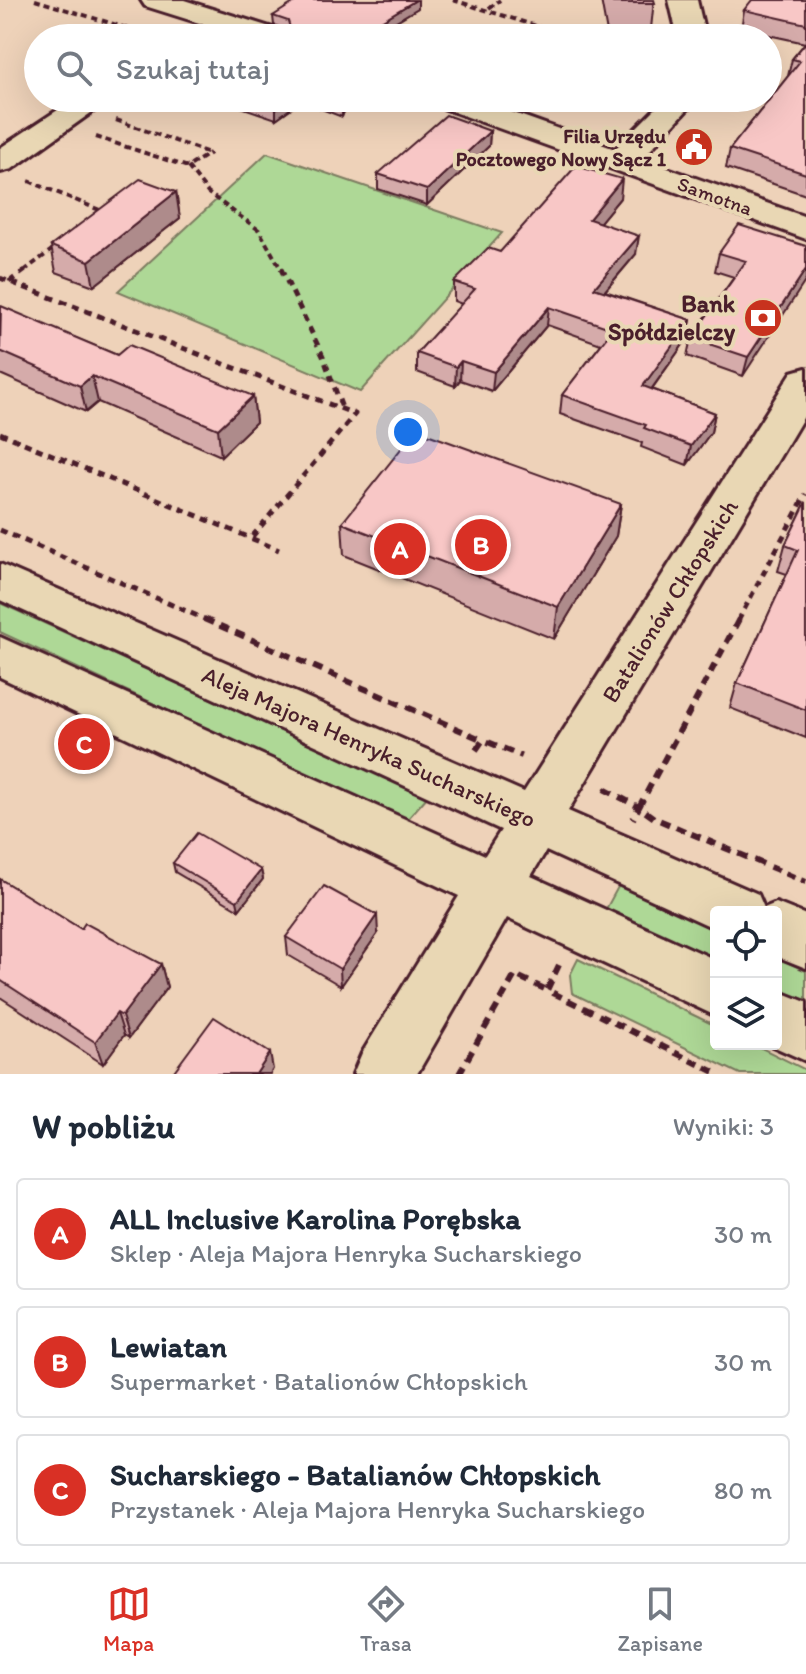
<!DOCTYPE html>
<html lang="pl">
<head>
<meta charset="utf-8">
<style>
  :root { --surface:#fff; --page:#f2f2f3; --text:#1f2937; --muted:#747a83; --line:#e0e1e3; --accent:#d93025 }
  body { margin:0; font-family:Itim,sans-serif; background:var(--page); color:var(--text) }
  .controls { position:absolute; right:24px; bottom:24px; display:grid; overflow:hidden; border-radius:8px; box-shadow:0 8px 32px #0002 }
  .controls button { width:72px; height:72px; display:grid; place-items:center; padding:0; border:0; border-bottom:2px solid var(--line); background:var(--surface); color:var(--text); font:40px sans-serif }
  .you { position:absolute; left:408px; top:432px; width:28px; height:28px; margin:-20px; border:6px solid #fff; border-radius:50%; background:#1a73e8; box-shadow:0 0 0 12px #1a73e833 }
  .badge { display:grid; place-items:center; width:52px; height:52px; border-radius:50%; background:var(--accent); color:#fff; font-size:26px; font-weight:700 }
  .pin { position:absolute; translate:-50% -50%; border:4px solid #fff; box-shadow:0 2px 8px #0006 }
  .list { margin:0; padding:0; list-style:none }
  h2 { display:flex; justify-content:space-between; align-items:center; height:104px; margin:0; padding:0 32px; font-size:34px }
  h2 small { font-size:26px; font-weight:400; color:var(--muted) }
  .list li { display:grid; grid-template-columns:52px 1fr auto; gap:24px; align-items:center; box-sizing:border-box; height:112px; margin:0 16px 16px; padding:0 16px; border:2px solid var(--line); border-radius:8px }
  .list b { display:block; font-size:30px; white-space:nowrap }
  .list p { margin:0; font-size:26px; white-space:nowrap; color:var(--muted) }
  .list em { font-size:26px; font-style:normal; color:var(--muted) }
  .icon { flex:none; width:44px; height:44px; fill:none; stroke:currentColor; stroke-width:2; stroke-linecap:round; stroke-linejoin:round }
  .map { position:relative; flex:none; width:806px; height:1074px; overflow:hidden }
  .search { position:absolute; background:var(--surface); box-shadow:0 8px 32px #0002; left:24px; right:24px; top:24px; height:88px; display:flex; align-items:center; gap:20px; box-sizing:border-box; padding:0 28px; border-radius:44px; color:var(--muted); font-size:30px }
  .sheet { height:488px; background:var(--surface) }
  nav { display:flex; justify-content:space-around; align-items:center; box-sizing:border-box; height:112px; border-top:2px solid var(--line); background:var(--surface); font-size:22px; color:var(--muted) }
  nav a { display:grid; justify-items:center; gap:4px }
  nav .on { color:var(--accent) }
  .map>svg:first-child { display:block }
</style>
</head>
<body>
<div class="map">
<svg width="806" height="1074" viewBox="0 0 806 1074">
  <rect width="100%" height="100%" fill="#eed2b9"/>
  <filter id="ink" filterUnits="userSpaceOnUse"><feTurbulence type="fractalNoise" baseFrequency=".0125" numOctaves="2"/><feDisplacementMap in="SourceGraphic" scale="16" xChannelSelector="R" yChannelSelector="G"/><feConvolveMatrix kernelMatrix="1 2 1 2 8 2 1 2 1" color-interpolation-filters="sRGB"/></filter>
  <g filter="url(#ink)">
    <g fill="#aed896" stroke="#7c7c60" stroke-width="2">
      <polygon points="267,153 502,233 360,392 118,291"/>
      <polygon points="0,603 427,797 406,821 0,632"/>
      <polygon points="619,885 716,929 716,963 606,909"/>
      <polygon points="776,957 806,971 806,1006 776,992"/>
      <polygon points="578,959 716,1026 716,1044 753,1044 806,1070 806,1074 740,1074 572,993 570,975"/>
    </g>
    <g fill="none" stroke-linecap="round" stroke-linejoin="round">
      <g stroke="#4a1f2b" stroke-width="6">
        <g id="minor">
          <polygon points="141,0 184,0 286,32 290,38 247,38 145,6"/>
          <polygon points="669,0 697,0 706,38 678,38"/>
          <polygon points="76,98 112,98 12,169 0,172 0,148"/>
          <polygon points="428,98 472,98 615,149 666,98 698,98 642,159 806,217 806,239 432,104"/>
          <polygon points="806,368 806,413 568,811 758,894 764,908 776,903 806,915 806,968 776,956 776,912 716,912 716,929 546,851 531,876 716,960 716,1016 507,918 417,1074 353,1074 362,1053 459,896 0,677 0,637 485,855 501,830 0,600 0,564 524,792 792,372"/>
          <polygon points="776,990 806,1002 806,1061 768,1044 776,1044"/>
        </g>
      </g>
      <g stroke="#4a1f2b" stroke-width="4" stroke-dasharray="6 4" stroke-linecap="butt">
        <polyline points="35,0 159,38"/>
        <polyline points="453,0 575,38"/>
        <polyline points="489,8 500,0"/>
        <polyline points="116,120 209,153"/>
        <polyline points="96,137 188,167 210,153"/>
        <polyline points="188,167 208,193 259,230 282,271"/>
        <polyline points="29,181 102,211 100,213"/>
        <polyline points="24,271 57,246"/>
      </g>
      <g stroke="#4a1f2b" stroke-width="5" stroke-dasharray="7 6" stroke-linecap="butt">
        <polyline points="281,269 323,356 342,408"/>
        <polyline points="0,278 355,414 251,538"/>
        <polyline points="9,282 27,269"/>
        <polyline points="0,433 279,550"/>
        <polyline points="0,530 209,621"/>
        <polyline points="738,621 806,494"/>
      </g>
      <g stroke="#4a1f2b" stroke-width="6" stroke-dasharray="10 7" stroke-linecap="butt">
        <polyline points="204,619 483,740"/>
        <polyline points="739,619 639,807 654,818 806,882"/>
        <polyline points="476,750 483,740 522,756"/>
        <polyline points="604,789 639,807 633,819"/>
        <polyline points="559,965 547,990 719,1074"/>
        <polyline points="459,1074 515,975 547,990"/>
      </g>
      <use href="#minor" fill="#e9d7b4" fill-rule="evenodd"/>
    </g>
    <g fill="#d5abaa" stroke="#4a1f2b" stroke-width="2">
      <polygon points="601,0 654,0 650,38 608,38"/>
      <polygon points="806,0 806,195 726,168 730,149 788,76 792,59 805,43 741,29 744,10"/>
      <polygon points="418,8 371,36 289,31 274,25 273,16"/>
      <polygon points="215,98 349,98 342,117 301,101 276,119"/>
      <polygon points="490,131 489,146 427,205 378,189 378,174"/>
      <polygon points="176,192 180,218 94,286 56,272 51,246"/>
      <polygon points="620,198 599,223 636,254 605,291 691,320 687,339 652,389 715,413 711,432 687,465 641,447 642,443 560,414 562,395 601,344 547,325 492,391 460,380 455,386 417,372 417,353 462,304 454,301 454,282 500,252"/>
      <polygon points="806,246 743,376 687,356 691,338 734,277 715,271 719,253"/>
      <polygon points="0,307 117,355 253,396 256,422 221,456 98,402 86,412 0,374"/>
      <polygon points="806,502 806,738 730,708 737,683 787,574 778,571 785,545"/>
      <polygon points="621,504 616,536 554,639 344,555 342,523"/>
      <polygon points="173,863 261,870 263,879 239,910 175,872"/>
      <polygon points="0,879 81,929 161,964 167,987 129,1038 124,1035 103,1064 0,997"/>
      <polygon points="378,933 341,986 288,955 286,937"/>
    </g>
    <g fill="#ae8b8b" stroke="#4a1f2b" stroke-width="2">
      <polygon points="416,0 418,0 418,8 371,36 370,38 367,38 371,27"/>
      <polygon points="291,98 300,98 301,101 276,119 276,109"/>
      <polygon points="345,98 349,98 342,117 342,107"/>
      <polygon points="490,131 489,146 427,205 427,190"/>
      <polygon points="622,179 620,198 587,238 589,219"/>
      <polygon points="176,192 180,218 94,286 89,261"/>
      <polygon points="639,236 636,254 592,306 594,288"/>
      <polygon points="806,269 806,280 743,376 748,357"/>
      <polygon points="549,307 547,325 492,391 494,372"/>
      <polygon points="691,320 687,339 640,405 643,386"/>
      <polygon points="461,361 460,380 455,386 456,367"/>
      <polygon points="92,376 98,402 86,412 80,386"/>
      <polygon points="253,396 256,422 221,456 218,429"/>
      <polygon points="715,413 711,432 687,465 691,446"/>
      <polygon points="621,504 616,536 554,639 558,607"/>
      <polygon points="261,870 263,879 239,910 237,901"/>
      <polygon points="377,915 378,933 341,986 340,969"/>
      <polygon points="161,964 167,987 129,1038 122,1016"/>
      <polygon points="117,1013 124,1035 103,1064 95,1042"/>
      <polygon points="270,1053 273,1069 270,1074 256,1074"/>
    </g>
    <g fill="#f8c7c6" stroke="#4a1f2b" stroke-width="2">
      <polygon points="298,0 416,0 371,27 367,38 239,38 248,32 291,31 288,21 273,16"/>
      <polygon points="612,0 654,0 655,3 613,3"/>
      <polygon points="752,0 806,0 806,24 744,10"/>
      <polygon points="806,42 806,174 730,149 800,61 792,59"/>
      <polygon points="242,98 291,98 276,109"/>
      <polygon points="317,98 345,98 342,107"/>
      <polygon points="446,115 490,131 427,190 378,174"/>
      <polygon points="576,166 622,179 589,219 639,236 594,288 691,320 643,386 715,413 691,446 644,428 646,425 562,395 613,329 549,307 494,372 461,361 456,367 417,353 475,289 454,282 488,248 500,252"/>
      <polygon points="140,179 176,192 89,261 51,246"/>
      <polygon points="739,225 806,246 806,269 748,357 691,338 746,261 719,253"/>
      <polygon points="1,306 117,355 129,345 253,396 218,429 92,376 80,386 0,351"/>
      <polygon points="416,430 621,504 558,607 342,523"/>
      <polygon points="806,502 806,710 737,683 798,550 785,545"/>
      <polygon points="197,833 261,870 237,901 173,863"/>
      <polygon points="0,879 81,929 85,923 161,964 122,1016 117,1013 95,1042 0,980"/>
      <polygon points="324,886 377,915 340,969 286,937"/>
      <polygon points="214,1017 270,1053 256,1074 172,1074"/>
    </g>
  </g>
  <defs>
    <g id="civic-disc" transform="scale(2)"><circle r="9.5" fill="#c8321e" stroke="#e9d7b4"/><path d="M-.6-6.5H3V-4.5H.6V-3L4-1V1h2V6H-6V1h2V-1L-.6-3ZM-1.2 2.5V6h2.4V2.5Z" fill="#fff"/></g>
    <g id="bank-disc" transform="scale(2)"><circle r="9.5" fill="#c8321e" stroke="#e9d7b4"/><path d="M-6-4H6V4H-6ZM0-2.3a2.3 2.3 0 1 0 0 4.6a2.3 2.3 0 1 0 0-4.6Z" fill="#fff"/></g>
  </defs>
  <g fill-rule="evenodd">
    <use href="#civic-disc" x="694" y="147"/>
    <use href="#bank-disc" x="763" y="318"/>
  </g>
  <g text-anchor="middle" stroke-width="8" stroke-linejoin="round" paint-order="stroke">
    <g font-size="20" font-weight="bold" fill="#4a1f2b" stroke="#e9d7b4" text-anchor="end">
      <text x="666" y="143">Filia Urzędu<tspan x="666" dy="23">Pocztowego Nowy Sącz 1</tspan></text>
    </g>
    <g font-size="20" fill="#4a1f2b" stroke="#e9d7b4">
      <text transform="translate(715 196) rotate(20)" y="7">Samotna</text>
    </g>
    <g font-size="24" font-weight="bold" fill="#4a1f2b" stroke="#e9d7b4" text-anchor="end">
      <text x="735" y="312">Bank<tspan x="735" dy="28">Spółdzielczy</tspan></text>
    </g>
    <g font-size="24" fill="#4a1f2b" stroke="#e9d7b4">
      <text transform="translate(670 601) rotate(-58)" y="8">Batalionów Chłopskich</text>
      <text transform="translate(369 747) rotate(24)" y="8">Aleja Majora Henryka Sucharskiego</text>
    </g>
  </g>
</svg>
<div class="controls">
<button><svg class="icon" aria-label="locate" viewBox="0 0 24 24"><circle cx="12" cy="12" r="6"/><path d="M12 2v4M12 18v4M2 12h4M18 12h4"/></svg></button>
<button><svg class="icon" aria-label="layers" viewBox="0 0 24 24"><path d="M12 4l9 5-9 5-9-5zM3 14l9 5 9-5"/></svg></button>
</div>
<div class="you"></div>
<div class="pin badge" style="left:400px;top:549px">A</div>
<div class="pin badge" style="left:481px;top:545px">B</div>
<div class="pin badge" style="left:84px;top:744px">C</div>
<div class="search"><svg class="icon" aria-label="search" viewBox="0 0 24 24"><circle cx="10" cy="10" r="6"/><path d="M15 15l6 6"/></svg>Szukaj tutaj</div>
</div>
<section class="sheet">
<h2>W pobliżu<small>Wyniki: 3</small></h2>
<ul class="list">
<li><span class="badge">A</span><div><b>ALL Inclusive Karolina Porębska</b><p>Sklep · Aleja Majora Henryka Sucharskiego</p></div><em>30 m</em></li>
<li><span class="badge">B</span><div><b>Lewiatan</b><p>Supermarket · Batalionów Chłopskich</p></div><em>30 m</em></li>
<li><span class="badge">C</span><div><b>Sucharskiego - Batalianów Chłopskich</b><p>Przystanek · Aleja Majora Henryka Sucharskiego</p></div><em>80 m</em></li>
</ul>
</section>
<nav>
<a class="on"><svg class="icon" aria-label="map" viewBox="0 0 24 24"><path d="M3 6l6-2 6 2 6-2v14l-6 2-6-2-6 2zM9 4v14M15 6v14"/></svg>Mapa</a>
<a><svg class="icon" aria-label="directions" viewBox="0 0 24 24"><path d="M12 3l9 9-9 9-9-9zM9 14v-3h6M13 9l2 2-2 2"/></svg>Trasa</a>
<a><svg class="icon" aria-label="saved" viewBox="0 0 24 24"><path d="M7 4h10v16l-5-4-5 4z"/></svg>Zapisane</a>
</nav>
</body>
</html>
